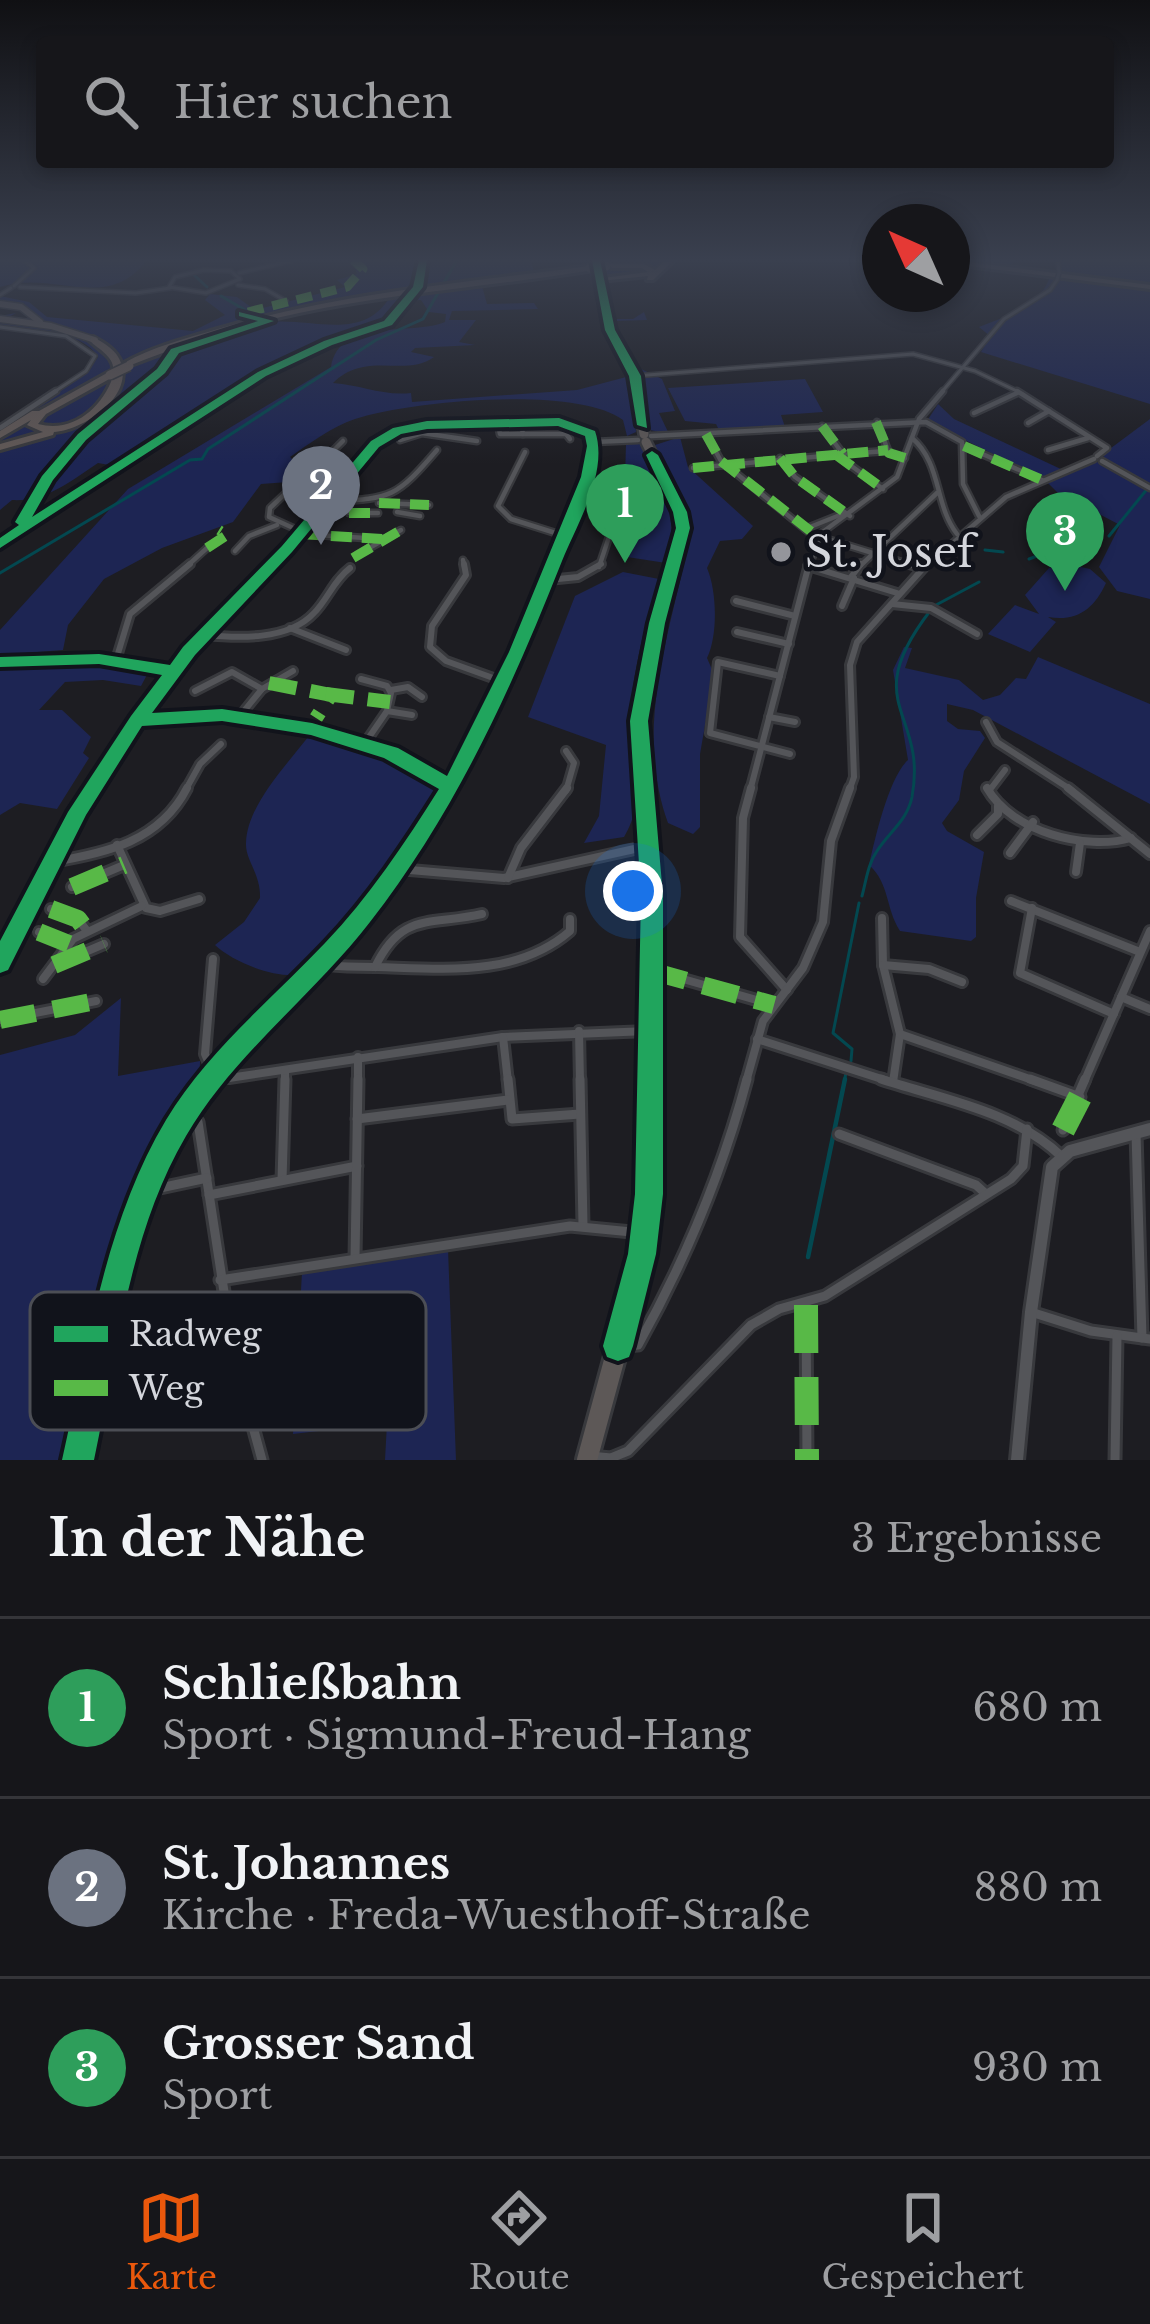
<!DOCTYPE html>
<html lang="de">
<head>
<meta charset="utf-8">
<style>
  :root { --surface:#16161a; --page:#232327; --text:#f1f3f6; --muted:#9e9fa2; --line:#353539; --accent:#ea580c }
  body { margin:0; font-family:"Libre Baskerville",serif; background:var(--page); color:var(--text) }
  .compass { position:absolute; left:862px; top:204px; width:108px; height:108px; border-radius:50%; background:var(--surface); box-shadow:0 6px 18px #0003; rotate:315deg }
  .you { position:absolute; left:633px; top:891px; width:42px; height:42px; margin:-30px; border:9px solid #fff; border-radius:50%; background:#1a73e8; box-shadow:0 0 0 18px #1a73e833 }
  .badge { display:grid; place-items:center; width:78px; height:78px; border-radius:50%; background:var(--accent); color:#fff; font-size:39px; font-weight:700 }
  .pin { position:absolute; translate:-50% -99px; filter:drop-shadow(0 3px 6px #0008) }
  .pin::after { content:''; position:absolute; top:63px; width:42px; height:36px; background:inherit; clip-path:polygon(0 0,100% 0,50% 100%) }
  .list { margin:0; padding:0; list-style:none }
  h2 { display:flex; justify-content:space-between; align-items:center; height:156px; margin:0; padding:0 48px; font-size:51px }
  h2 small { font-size:39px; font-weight:400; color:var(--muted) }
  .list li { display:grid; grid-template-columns:78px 1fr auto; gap:36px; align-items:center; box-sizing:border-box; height:180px; padding:0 48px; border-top:3px solid var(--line) }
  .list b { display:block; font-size:45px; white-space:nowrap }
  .list p { margin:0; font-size:39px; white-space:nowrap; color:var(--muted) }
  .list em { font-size:39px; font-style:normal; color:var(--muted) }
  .icon { flex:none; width:66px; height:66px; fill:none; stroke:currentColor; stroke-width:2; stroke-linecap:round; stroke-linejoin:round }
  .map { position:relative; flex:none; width:1150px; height:1460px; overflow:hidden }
  .search { position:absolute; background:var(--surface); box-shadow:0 6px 18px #0003; left:36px; right:36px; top:36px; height:132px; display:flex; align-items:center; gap:30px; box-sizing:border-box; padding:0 42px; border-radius:12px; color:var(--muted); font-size:45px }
  .sheet { height:696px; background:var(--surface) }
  nav { display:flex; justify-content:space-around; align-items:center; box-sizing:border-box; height:168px; border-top:3px solid var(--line); background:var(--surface); font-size:33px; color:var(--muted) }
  nav a { display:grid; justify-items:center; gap:6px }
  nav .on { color:var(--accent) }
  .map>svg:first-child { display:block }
</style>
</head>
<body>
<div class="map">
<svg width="1150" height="1460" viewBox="0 0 1150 1460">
  <rect width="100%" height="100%" fill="#1d1d22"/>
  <g fill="#1d2553">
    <path d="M0,260H147C106,314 54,269 0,287Z"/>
    <path d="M353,260H531L534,272L587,265L590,260H677L664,266L660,277L611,282L606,286L612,319H633L644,312L647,320L614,321L613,326L639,368L662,379L675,411L659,413L669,434L650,430L640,383L631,384L636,432L627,436L623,420C576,385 410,401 355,419C332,427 310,443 290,457L316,480L261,484L233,522L162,548L104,579L68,625L63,650L0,655V630L128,489L331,367C339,317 411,336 445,322L446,314L429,312L421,300L407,301L410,296L482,286L487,304L534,303L538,309L452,311L449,320H476L459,342L475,345L415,348L411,352L434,357C406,378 366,350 333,383C362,385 382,396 411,393L412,402L577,390L630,376L604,326L590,273L385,296L387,299L273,319L263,323C306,315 359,343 388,300L404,298C388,324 370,326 343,335C259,364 190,420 115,466L98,463C71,481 46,502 12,500L0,510V430L88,372L98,357C82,329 29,331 0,327V316L16,313L7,318H32L27,310L0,302V296L29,302L47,317L193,331L225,315L205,300L210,294L237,297L255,310L345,287L337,280L357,274Z"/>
    <path d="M952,260H1014L1012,267L1057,274V280L1058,263L1046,260H1150V404L981,352L990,336L979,327C1005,317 1039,307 1049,279L952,265Z"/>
    <polygon points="805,379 823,412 781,415 785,427 720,432 716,424 685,421 668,388"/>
    <polygon points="938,404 954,419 1065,471 1086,462 1105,462 1103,454 1150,419 1150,599 1117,591 1099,567 1120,525 1057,492 1045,480 927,421"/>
    <path d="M680,437L688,467L753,526L742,539L720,541L707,568C717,591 718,636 707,658L714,674L700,754V827L693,834L668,823C632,723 673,628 691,530L688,512L655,445Z"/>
    <path d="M626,444H641C661,491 681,510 666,563L627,557L639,532L631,518L617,509L625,478Z"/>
    <path d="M1063,563L1090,569L1106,583C1094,609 1077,622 1048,617L1056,622L1030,652L988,634L1015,605L1039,614L1025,595L1049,568Z"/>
    <path d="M623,572L659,579C644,625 629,687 629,736C630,778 647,798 624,837L584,843L599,816L606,745L528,717L575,596Z"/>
    <path d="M904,647L912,648L905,668L959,680L983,700L1000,695L1016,678L1026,679L1038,657L1150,704V804L973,710L947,704V721L958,729L980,731L985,738L964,771L959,800L942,823L947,831L984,852L976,898V937L971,941L900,931C885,907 890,884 869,865C875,838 889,777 908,760L893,670Z"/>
    <polygon points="64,664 148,673 141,686 103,680 65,682 39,710 62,710 91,737 83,753 89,758 57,809 20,803 0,815 0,668"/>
    <path d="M311,733L390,758L437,790C397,853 355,926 297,975C270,977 232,961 215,945L244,922L260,898C261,874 245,860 246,843C247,804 289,763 311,733Z"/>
    <path d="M121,998L118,1076L200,1061C201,1091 174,1117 161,1143C113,1241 94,1352 67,1460H0V1055L75,1035Z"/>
    <polygon points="448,1249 456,1460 385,1460 387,1423 293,1434 302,1272"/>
  </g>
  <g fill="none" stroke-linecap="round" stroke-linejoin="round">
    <g stroke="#034850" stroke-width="3">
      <polyline points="194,275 207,287"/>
      <polyline points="221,296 245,310"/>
      <polyline points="1109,536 1148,488"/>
      <polyline points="985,550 1003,552"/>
      <polyline points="1029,559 1037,556"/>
      <polyline points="0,573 190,460 202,459 208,449 376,340 423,319 457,260"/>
      <polyline points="936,605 979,582"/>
      <path d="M862,896C866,881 868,864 877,851C889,832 907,821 912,797C928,710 857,706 930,611"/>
      <polyline points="851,1061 852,1049 833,1033 859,903"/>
      <polyline points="844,1082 846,1073"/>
    </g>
    <polyline stroke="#034850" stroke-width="4.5" points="808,1257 845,1079"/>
    <g stroke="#38393d" stroke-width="6">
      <g id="minor-far4">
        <polyline points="1058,260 1059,273"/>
        <polygon points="204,270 231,271 240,279 206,293 169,287 175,277"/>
        <polyline points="239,273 294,260"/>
        <polyline points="238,285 265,289 286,301"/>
        <polyline points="14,286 34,268 24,260"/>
        <polyline points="20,287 136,293 170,288"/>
        <polyline points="0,295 11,288"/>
        <polyline points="0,327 66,336 95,356 86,371 51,394"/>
        <polyline points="635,376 913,354 975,371 1023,394"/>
        <polyline points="940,394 1004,319 1050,290 1057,280"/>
      </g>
    </g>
    <g stroke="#38393d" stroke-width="9">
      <g id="minor-far3">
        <polyline points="1017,391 1107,448 1097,456"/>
        <polyline points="974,413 1017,393"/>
        <polyline points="877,422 889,453 905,458"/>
        <polyline points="521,423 523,434 566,434 570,439"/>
        <polyline points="1028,423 1049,411"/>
        <polyline points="822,426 843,454"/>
        <polyline points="0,428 56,391"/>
        <polyline points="499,429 500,434 523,434"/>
        <polyline points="706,434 721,461 811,534 918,567"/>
        <polyline points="651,436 926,422 962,442 963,484 979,516"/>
        <path d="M912,438C942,464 934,504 957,534"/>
        <polyline points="400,440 422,433 477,441"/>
        <polyline points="343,441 325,459 350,474"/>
        <polyline points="594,442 638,440"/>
        <polyline points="964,446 1042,480"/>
        <polyline points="1048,450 1088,438"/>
        <polyline points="525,452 498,506 511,519 565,536"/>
        <polyline points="859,453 886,451"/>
        <polyline points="835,454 883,489"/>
        <polyline points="780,458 795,477 850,516"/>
        <polyline points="1102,461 1150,488"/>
        <polyline points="693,468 845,454"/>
        <polyline points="288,491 270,508 269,517 302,532"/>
        <path d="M328,502C392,498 395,499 437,450"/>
        <polyline points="379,503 429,505"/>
        <polyline points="397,512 420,516"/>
        <polyline points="349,513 378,513"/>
        <polyline points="805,529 845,513"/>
        <polyline points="300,534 382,539"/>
        <polyline points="235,551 249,536 277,525"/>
        <polyline points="357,555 401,530"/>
        <polyline points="463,560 464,567"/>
        <polyline points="186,567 207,548"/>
        <path d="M270,567L375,444C425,415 538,414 591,434C598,479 569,526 553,567"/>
        <polyline points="599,567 611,531"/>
        <polyline points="809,567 820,534 897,477 919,419 943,391"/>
        <polyline points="859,567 937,493"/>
        <polyline points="925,567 1006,497 1094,459"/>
      </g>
    </g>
    <g stroke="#38393d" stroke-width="12">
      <g id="minor-far2">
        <polyline points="464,564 466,575 432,626 430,647 446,661 507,683"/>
        <polyline points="909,564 923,568"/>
        <polyline points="808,566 897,593"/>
        <polyline points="851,577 861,564"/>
        <polyline points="548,580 578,577 601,564"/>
        <polyline points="736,601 795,616"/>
        <polyline points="892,604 931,608 977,634"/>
        <polyline points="842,606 854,578"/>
        <polyline points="290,628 346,650"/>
        <polyline points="737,632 789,644"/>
        <path d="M203,635C238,638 288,641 314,613C328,599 333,581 350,568"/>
        <polyline points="116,660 130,614 190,564"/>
        <polyline points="780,676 718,662 710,733 790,754"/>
        <polyline points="361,679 387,686 391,693 387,711 365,743"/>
        <polyline points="391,690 408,687 422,697"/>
        <polyline points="195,691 232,672 262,689"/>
        <polyline points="387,711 412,715"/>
        <polyline points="240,716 262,689 293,671"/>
        <polyline points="769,717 795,722"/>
        <path d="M137,720C261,713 341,725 451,787"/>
        <polyline points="986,722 997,742 1073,791"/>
        <polyline points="92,791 189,651 273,564"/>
        <polyline points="185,791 200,764 221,744"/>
        <polyline points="448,791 496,699 554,564"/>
        <polyline points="566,791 574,763 566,751"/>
        <polyline points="750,791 809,564"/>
        <polyline points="849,791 854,777 850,665 857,642 927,564"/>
        <polyline points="989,791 1005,770"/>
      </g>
    </g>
    <g stroke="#38393d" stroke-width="14">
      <g id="minor-far1">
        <polyline points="751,788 743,818 740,937 787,990"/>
        <path d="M987,788C1012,832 1086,851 1131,838"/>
        <polyline points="1068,788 1150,854"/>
        <polyline points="977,835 998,814 998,806"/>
        <polyline points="117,845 146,908 160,911 199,899"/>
        <polyline points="1010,853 1033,822"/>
        <path d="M52,862C107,853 160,841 187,788"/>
        <polyline points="398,869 504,878 648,846"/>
        <polyline points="1076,872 1080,843"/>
        <polyline points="508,878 521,848 567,788"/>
        <polyline points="72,887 124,865"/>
        <polyline points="1011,901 1140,952"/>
        <polyline points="1032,908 1020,973 1114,1014"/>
        <polyline points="51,909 78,919 87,931"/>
        <polyline points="882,918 883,965 900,1034 893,1082"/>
        <polyline points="39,932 68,944"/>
        <polyline points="213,959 205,1054 211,1068 229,1078 503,1037 648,1031"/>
        <polyline points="0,963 93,788"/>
        <polyline points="57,964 104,944"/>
        <path d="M321,964C340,968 359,966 378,967C444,969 517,977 570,931V919"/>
        <polyline points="883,965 929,969 962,982"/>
        <path d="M375,967C402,911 430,926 482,914"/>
        <polyline points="655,971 774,1005"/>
        <polyline points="43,979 73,939 142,906"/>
        <polyline points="1121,997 1150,1009"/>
        <polyline points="0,1020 96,1001"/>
        <polyline points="579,1031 580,1082"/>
        <polyline points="900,1034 1038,1082"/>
        <polyline points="503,1037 508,1082"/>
        <polyline points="757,1039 891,1082"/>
        <polyline points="208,1082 360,919 450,788"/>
        <polyline points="285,1082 285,1070"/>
        <polyline points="358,1082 358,1057"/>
        <polyline points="746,1082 763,1021 803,968 823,922 831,841 850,788"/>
        <polyline points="1084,1082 1150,931"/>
      </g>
    </g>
    <g stroke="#38393d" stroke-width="15">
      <g id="minor">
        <polyline points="508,1079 512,1119 580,1114"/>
        <polyline points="580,1079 583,1225"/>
        <path d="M881,1079C942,1099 1014,1111 1061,1156"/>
        <polyline points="1030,1079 1080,1097"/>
        <polyline points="357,1119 508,1100"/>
        <polyline points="198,1122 234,1357 262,1460"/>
        <polyline points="1063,1130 1085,1079"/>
        <polyline points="1136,1133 1142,1338"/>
        <polyline points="839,1134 976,1185 986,1194"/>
        <polyline points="282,1180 285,1079"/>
        <polyline points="146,1191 207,1178"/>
        <polyline points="209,1195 357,1166"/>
        <polyline points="355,1258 358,1079"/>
        <polyline points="220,1280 570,1226 642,1233"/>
        <polyline points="806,1305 807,1460"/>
        <polyline points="1034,1313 1091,1331 1150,1339"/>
        <path d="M622,1346L638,1345C685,1261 722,1173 747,1079"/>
        <polyline points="590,1456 611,1458 628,1451 751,1325 779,1309 825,1296 1011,1179 1023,1166 1027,1129"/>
        <path d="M78,1460C107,1328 125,1189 210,1079"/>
        <polyline points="1115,1460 1117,1336"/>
      </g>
    </g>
    <g stroke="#38393d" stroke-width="14">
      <polyline id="tertiary-far1" points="0,662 99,659 173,671"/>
    </g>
    <g stroke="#38393d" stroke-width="18">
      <polyline id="tertiary" points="1017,1460 1031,1312 1052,1167 1070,1151 1150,1129"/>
    </g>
    <g stroke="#38393d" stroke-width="9">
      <g id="primary-far4">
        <polyline points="596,260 610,330 635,376 638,394"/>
        <polyline points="0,304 21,307 40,322"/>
        <polyline points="0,319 51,326 95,340"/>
      </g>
    </g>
    <g stroke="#38393d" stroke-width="14">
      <g id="primary-far3">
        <polyline points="637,391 644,434"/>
        <polyline points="646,442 680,512 683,528 672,567"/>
      </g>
    </g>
    <g stroke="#38393d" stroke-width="16">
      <polyline id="primary-far2" points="644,791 639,721 673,564"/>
    </g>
    <g stroke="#38393d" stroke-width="21">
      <polyline id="primary-far1" points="644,788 652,896 649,1082"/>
    </g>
    <g stroke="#38393d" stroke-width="26">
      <polyline id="primary" points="587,1460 637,1276 647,1218 649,1079"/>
    </g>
    <g stroke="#38393d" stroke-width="6">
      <g id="motorway">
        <polygon points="666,260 674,260 653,280 647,280 648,276 600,281 596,279 648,272 642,268 612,268 609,264 644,264 655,270"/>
        <polygon points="952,260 1150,285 1150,289 952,264"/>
        <path d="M590,266L593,270C495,286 396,293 299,313C242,325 186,344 131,365L124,363C152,347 187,338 218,329C339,293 466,282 590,266Z"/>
        <path d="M93,337C104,343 117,350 121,363C133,398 83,430 54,432L53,435L0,450V444L43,432L27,425L31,420L0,438V431L32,411H39L107,373H113C116,357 99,350 89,340ZM113,377C101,409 73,433 38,424L46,414Z"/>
      </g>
    </g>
    <use href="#minor-far4" stroke="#545559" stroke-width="3"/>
    <use href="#minor-far3" stroke="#545559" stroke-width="4.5"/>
    <use href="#minor-far2" stroke="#545559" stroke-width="6"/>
    <use href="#minor-far1" stroke="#545559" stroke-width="8"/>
    <use href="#minor" stroke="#545559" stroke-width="9"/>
    <use href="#tertiary-far1" stroke="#545559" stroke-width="8"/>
    <use href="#tertiary" stroke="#545559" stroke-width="12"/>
    <use href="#primary-far4" stroke="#5d5857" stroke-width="6"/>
    <use href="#primary-far3" stroke="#5d5857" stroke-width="9"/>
    <use href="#primary-far2" stroke="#5d5857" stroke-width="10"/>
    <use href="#primary-far1" stroke="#5d5857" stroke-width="15"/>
    <use href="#primary" stroke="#5d5857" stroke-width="20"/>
    <use href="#motorway" fill="#625956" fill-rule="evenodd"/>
    <g stroke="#38393d" stroke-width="6" stroke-linecap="butt">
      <polyline id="minor-bridge" points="1057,280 1059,273"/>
    </g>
    <g stroke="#38393d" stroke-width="12" stroke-linecap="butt">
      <g id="motorway-bridge">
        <polyline points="590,268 606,266"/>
        <polyline points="110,375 129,366"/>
      </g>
    </g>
    <use href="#minor-bridge" stroke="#545559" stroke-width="3"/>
    <use href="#motorway-bridge" stroke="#625956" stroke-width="9"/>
    <polyline stroke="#58b947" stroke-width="9" stroke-dasharray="16 9" stroke-linecap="butt" points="248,312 347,287 363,269 353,260"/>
    <g stroke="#58b947" stroke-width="10" stroke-dasharray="21 10" stroke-linecap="butt">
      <polyline points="876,422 889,453 905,458"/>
      <polyline points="822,426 843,454"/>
      <polyline points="706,434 721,461 818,537"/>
      <polyline points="964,446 1042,480"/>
      <polyline points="835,454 883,489"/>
      <polyline points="780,458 795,477 850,516"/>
      <polyline points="693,468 888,450"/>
      <polyline points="379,503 429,505"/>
      <polyline points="349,513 378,513"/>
      <polyline points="300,534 382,539"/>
      <polyline points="207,548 227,535 219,530"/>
      <polyline points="353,558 401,530"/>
    </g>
    <g stroke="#58b947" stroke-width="14" stroke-dasharray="28 14" stroke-linecap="butt">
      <polyline points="269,683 331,695 316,718"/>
      <polyline points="326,694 390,702"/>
    </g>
    <g stroke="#58b947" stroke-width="18" stroke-dasharray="36 18" stroke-linecap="butt">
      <polyline points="72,887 124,865"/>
      <polyline points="51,909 78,919 87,931"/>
      <polyline points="39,932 69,944"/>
      <polyline points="54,965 104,944"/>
      <polyline points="651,971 774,1005"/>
      <polyline points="0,1020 96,1001"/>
    </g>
    <g stroke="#58b947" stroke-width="24" stroke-dasharray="48 24" stroke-linecap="butt">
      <polyline points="1063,1130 1080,1097"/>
      <polyline points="806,1305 807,1460"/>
    </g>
    <g stroke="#11131b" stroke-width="8">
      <g id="cycleway">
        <polygon points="419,260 427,260 423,287 392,325 332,345 266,376 0,548 0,538 19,525 15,522 42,476 78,434 157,369 171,349 258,321 239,316 239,312 274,321 179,353 165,373 86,440 53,480 32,517 258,372 324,341 384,321 413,287"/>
        <polygon points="592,260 600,260 615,330 641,376 647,428 637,425 629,376 605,330"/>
        <path d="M559,418L595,431C609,472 577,524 562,561C511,690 455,813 370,922C312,997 234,1054 186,1136C129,1233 117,1353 94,1460H62C88,1346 105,1222 166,1120C207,1052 271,1000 325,943C369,897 405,843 439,789L384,758L311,735L222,721L142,726L86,815L8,970L0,973V941L68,812L131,716L162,675L99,664L0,667V657L99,654L170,665L183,647L282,546L371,441L393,428L427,421ZM558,426L585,436L587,446L581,477L509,652L447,776L398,748L312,723L222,709L152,713L195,655L292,552L379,447L401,434L427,429Z"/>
        <polygon points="652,451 658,455 687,512 690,528 665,623 648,721 663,896 663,1194 656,1254 633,1346 629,1357 618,1361 607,1357 603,1346 628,1254 635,1194 641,896 630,721 649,623 676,528 673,512 646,455"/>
      </g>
    </g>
    <use href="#cycleway" fill="#20a55d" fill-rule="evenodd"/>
  </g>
  <linearGradient id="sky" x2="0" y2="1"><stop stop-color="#101013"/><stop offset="0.56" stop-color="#3a404f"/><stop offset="1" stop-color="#3a404f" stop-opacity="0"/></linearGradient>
  <rect width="1150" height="464" fill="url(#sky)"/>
  <circle fill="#94959b" stroke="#11131b" stroke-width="4.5" cx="781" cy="552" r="12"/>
  <g text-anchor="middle" stroke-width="9" stroke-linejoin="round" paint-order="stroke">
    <g font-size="42" fill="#d4d6dc" stroke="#11131b" text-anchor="start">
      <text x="805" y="567">St. Josef</text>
    </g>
  </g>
  <rect x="30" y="1292" width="396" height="138" rx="18" fill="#11131b" stroke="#4c4e55" stroke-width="3"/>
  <rect x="54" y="1326" width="54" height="16" fill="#20a55d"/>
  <rect x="54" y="1380" width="54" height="16" fill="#58b947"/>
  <g font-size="33" fill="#d4d6dc">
    <text x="129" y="1346">Radweg</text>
    <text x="129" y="1400">Weg</text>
  </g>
</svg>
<svg class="compass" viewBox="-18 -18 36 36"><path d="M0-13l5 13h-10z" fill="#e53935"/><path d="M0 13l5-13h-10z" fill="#9e9fa2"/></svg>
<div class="you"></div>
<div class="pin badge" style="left:625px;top:563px;background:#2e9e5b">1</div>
<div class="pin badge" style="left:321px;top:545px;background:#6b7280">2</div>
<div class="pin badge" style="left:1065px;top:591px;background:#2e9e5b">3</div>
<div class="search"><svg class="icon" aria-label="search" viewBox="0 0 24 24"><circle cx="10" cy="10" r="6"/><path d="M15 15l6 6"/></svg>Hier suchen</div>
</div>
<section class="sheet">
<h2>In der Nähe<small>3 Ergebnisse</small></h2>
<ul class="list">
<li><span class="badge" style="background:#2e9e5b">1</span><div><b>Schließbahn</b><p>Sport · Sigmund-Freud-Hang</p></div><em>680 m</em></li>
<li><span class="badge" style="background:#6b7280">2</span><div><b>St. Johannes</b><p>Kirche · Freda-Wuesthoff-Straße</p></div><em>880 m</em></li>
<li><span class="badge" style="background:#2e9e5b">3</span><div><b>Grosser Sand</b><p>Sport</p></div><em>930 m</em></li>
</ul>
</section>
<nav>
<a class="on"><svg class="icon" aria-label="map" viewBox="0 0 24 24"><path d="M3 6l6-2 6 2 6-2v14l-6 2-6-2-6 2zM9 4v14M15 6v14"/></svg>Karte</a>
<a><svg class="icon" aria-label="directions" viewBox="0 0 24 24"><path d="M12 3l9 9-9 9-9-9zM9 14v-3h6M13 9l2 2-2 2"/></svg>Route</a>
<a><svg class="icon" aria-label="saved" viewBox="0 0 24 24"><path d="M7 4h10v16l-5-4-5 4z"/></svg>Gespeichert</a>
</nav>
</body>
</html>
